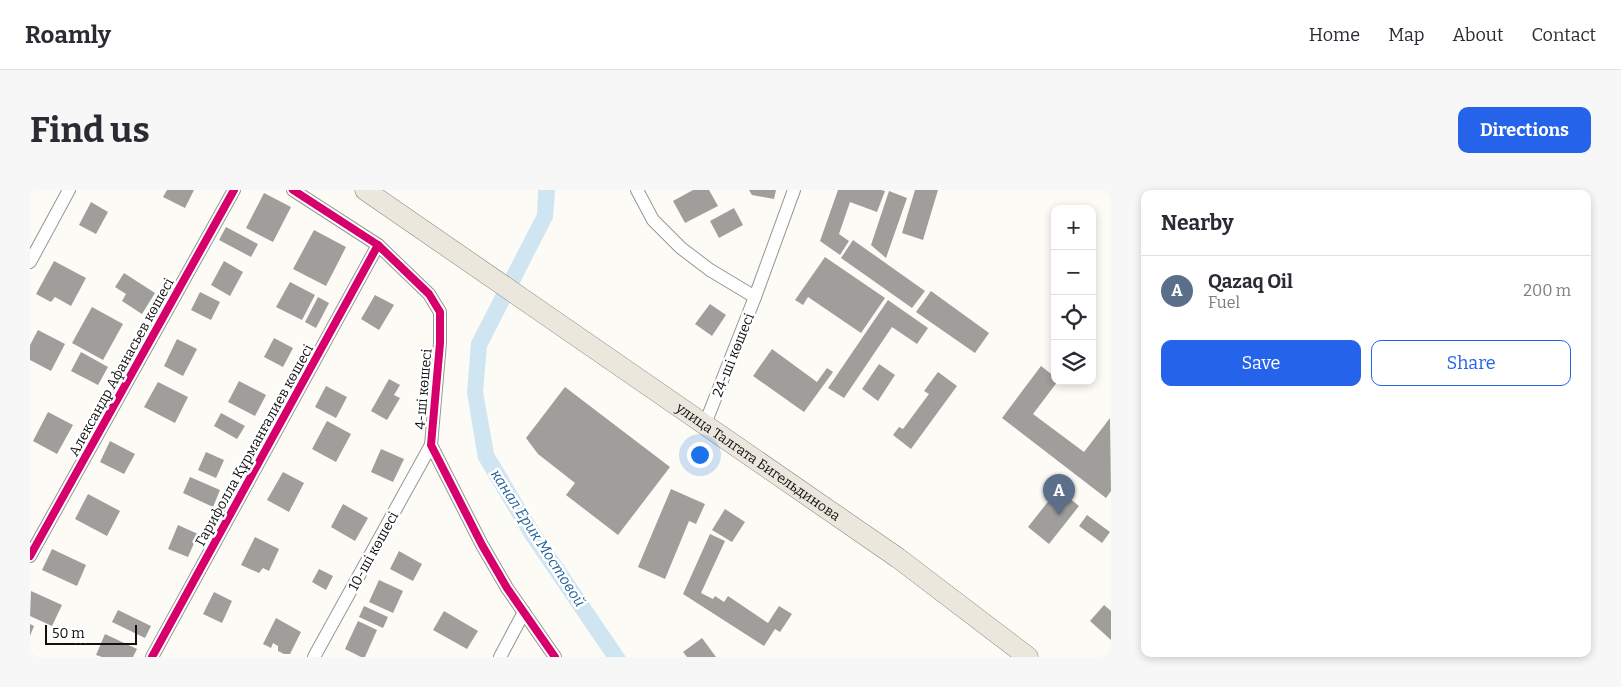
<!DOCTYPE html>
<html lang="en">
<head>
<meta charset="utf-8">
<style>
  :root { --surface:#fff; --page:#f7f7f7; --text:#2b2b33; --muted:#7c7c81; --line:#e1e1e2; --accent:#2563eb }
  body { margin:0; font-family:Bitter,serif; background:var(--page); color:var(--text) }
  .controls { position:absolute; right:15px; top:15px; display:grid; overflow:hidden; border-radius:10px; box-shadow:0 2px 8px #0003 }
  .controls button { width:45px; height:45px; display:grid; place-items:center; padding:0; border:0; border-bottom:1px solid var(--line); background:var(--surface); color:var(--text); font:25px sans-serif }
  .scale { position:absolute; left:15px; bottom:12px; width:92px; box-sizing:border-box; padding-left:5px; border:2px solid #101010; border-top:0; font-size:14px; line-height:18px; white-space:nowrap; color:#101010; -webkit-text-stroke:4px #fff; paint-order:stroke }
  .you { position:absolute; left:669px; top:264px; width:18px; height:18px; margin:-12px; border:4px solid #fff; border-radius:50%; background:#1a73e8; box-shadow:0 0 0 8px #1a73e833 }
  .badge { display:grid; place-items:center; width:32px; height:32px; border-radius:50%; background:var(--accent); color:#fff; font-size:16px; font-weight:700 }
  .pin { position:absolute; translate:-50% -41px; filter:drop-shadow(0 1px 2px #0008) }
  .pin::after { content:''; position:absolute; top:26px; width:18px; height:15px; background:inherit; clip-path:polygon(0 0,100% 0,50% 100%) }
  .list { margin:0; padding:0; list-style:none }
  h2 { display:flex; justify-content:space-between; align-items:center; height:65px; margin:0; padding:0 20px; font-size:21px }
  h2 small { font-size:16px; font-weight:400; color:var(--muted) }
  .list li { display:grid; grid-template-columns:32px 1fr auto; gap:15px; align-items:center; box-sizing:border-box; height:70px; padding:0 20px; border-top:1px solid var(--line) }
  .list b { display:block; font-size:19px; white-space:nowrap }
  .list p { margin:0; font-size:16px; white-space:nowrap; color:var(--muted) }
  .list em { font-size:16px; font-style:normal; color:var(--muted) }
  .actions { display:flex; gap:10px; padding:15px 20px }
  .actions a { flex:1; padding:11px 0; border:1px solid var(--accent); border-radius:10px; text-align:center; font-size:18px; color:var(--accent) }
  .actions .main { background:var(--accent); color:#fff }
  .icon { flex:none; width:28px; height:28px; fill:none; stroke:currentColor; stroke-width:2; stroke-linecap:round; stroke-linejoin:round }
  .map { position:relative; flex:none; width:1081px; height:467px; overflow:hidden; border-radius:10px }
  header { display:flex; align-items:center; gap:30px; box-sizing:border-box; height:70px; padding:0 25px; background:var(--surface); border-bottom:1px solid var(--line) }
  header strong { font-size:24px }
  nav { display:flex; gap:28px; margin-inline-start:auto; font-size:18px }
  .intro { display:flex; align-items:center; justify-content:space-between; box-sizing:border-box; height:120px; padding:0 30px }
  h1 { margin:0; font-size:35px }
  .button { padding:12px 22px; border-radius:10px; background:var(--accent); color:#fff; font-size:18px; font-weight:700 }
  main { display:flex; gap:30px; padding:0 30px }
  aside { flex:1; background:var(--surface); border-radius:10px; box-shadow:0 2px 8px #0003 }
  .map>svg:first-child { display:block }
</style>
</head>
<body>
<header>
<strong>Roamly</strong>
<nav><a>Home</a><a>Map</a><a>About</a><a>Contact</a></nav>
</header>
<div class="intro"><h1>Find us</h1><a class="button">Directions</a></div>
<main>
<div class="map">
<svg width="1081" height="467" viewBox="0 0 1081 467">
  <rect width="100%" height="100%" fill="#fcfbf6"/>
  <polygon fill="#d0e5f2" points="508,0 525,0 523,28 457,157 453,202 464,263 509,339 596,467 576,467 495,348 448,269 437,203 441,152 507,24"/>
  <g fill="#a09e9b">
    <polygon points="137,0 164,0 155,18 133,7"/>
    <polygon points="663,0 679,0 688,16 655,33 643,11"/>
    <polygon points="719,0 746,0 744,9 722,5"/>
    <polygon points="808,0 851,0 855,1 847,22 820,12 809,44 819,51 810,65 790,51"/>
    <polygon points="885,0 908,0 893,50 872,43"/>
    <polygon points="859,1 877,8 856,68 841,55"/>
    <polygon points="234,3 261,17 243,52 216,38"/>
    <polygon points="61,12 78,22 66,44 49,35"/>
    <polygon points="704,18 713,35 689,48 680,31"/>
    <polygon points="196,37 228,54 221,67 189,50"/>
    <polygon points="284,40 316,57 296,96 263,79"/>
    <polygon points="823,50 895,101 882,118 811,68"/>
    <polygon points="795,67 855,108 831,143 778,107 773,115 765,110"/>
    <polygon points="24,71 56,88 41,116 25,107 21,112 6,104"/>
    <polygon points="194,71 213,82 200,106 181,95"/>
    <polygon points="94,83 125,103 112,124 92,111 96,104 85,97"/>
    <polygon points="260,92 285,105 272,130 246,117"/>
    <polygon points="901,101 959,143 945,163 886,122"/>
    <polygon points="170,102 190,112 181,130 161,120"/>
    <polygon points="345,105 364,115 349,140 331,129"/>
    <polygon points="288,107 299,113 286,138 275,132"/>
    <polygon points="858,110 898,138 887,154 862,137 814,208 798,198"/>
    <polygon points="680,114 696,125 682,146 665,134"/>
    <polygon points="62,117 93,134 73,170 42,153"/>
    <polygon points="8,140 35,154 21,181 0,170 0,155"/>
    <polygon points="244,148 263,158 253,177 234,167"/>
    <polygon points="147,149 167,159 153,186 134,176"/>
    <polygon points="742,159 787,192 797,178 803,182 774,222 723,186"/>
    <polygon points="51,162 78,177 68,195 41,181"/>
    <polygon points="849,174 865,185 848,211 832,199"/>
    <polygon points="1011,176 1025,187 1025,191 1028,191 1003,224 1054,262 1080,228 1081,301 1076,308 972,228"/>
    <polygon points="908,182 927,196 881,259 863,245 869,237 873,239 899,204 894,201"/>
    <polygon points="359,189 370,195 364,205 370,208 357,230 341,221"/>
    <polygon points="209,191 236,205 225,226 198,212"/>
    <polygon points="128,192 158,207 145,233 114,217"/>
    <polygon points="296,196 317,207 306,228 285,217"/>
    <polygon points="535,197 640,277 588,345 536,305 545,293 508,264 496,248"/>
    <polygon points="18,222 43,235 27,264 3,251"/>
    <polygon points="191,223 215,236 207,249 184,236"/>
    <polygon points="297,231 321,244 306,272 282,259"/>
    <polygon points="80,251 105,264 94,284 70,272"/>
    <polygon points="351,259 374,269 363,292 341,282"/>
    <polygon points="176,262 194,270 186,288 168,280"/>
    <polygon points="253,282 274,293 259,322 237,310"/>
    <polygon points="160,287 190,300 183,317 153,303"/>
    <polygon points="641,299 675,314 666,334 659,331 635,389 608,377"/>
    <polygon points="1028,299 1049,316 1019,354 998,337"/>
    <polygon points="58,304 90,321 77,346 45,329"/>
    <polygon points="313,314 338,328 325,351 301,337"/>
    <polygon points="695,319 715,332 702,352 682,340"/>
    <polygon points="1057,325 1080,342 1072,353 1049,336"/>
    <polygon points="148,335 168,344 158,367 138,359"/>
    <polygon points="680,344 695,351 671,403 683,409 685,406 694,412 698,406 738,433 749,416 762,424 750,442 745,439 734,456 653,404"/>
    <polygon points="225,347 249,359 239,381 233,378 229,383 211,375"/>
    <polygon points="22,359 56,375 47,396 12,380"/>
    <polygon points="369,361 392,374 383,391 360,379"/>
    <polygon points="289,379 303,386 296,400 282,392"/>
    <polygon points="349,390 373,401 363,423 339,412"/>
    <polygon points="1,401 32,415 22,436 0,426"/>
    <polygon points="184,402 202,411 192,433 173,424"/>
    <polygon points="1074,415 1081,421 1081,450 1060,431"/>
    <polygon points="334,416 358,427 353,438 329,427"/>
    <polygon points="88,420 121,436 115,448 82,432"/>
    <polygon points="414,421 448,441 437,459 403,440"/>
    <polygon points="246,428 271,442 260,464 254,464 248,461 248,456 243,453 241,458 233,454"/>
    <polygon points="328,431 347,440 335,467 331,467 315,459"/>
    <polygon points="0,434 4,436 0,446"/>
    <polygon points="75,444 107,459 103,467 72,467 66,465"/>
    <polygon points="672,448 686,467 657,467 653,462"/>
  </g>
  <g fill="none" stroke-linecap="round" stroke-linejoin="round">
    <g stroke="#969694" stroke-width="14">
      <g id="street">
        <polyline points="263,0 348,55 399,104 410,122 410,153 401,255 452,355 477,398 525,467"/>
        <polyline points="607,0 623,30 651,58 680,80 725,107 675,234"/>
        <polyline points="0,72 39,0"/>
        <polyline points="725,107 764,0"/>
        <polyline points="0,366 204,0"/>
        <polyline points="122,467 348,55"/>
        <polyline points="284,467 401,255"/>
        <polyline points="470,467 494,422"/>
      </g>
    </g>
    <g stroke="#848381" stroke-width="21">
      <g id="primary">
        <path id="s1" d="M335,0L868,368L998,467"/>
      </g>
    </g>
    <use href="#street" stroke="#fffefe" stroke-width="12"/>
    <use href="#primary" stroke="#ebe7dc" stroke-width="20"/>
    <g stroke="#fff" stroke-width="11">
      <g id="cycleway">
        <polyline points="263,0 348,55 399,104 410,122 410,153 401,255 452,355 477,398 525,467"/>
        <polyline points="0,366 204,0"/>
        <polyline points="122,467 348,55"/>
      </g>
    </g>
    <use href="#cycleway" stroke="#d6006c" stroke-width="8"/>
  </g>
  <g text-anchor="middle" stroke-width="5" stroke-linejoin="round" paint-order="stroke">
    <g font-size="14" fill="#101010" stroke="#fff">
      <text transform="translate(703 165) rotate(-68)" y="5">24-ші көшесі</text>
      <text transform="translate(91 177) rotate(-61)" y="5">Александр Афанасьев көшесі</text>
      <text transform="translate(393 199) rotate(-85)" y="5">4-ші көшесі</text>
      <text transform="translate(224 255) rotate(-61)" y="5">Гарифолла Құрманғалиев көшесі</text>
      <text dy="5" stroke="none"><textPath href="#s1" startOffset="478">улица Талгата Бигельдинова</textPath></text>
      <text transform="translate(343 361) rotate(-61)" y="5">10-ші көшесі</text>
    </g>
    <g font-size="15" font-style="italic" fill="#236298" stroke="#fff">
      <text transform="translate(508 348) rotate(57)" y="5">канал Ерик Мостовой</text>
    </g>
  </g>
</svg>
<div class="controls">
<button>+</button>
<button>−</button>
<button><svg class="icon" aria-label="locate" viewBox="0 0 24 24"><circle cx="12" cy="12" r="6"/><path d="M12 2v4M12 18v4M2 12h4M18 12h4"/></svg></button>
<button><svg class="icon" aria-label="layers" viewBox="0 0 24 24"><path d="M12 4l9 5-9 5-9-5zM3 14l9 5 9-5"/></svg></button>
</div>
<div class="scale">50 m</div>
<div class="you"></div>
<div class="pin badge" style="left:1029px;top:325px;background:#5c6f8a">A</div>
</div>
<aside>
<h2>Nearby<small></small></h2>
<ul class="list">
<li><span class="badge" style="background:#5c6f8a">A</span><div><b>Qazaq Oil</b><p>Fuel</p></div><em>200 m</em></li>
</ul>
<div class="actions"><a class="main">Save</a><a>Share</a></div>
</aside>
</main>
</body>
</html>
